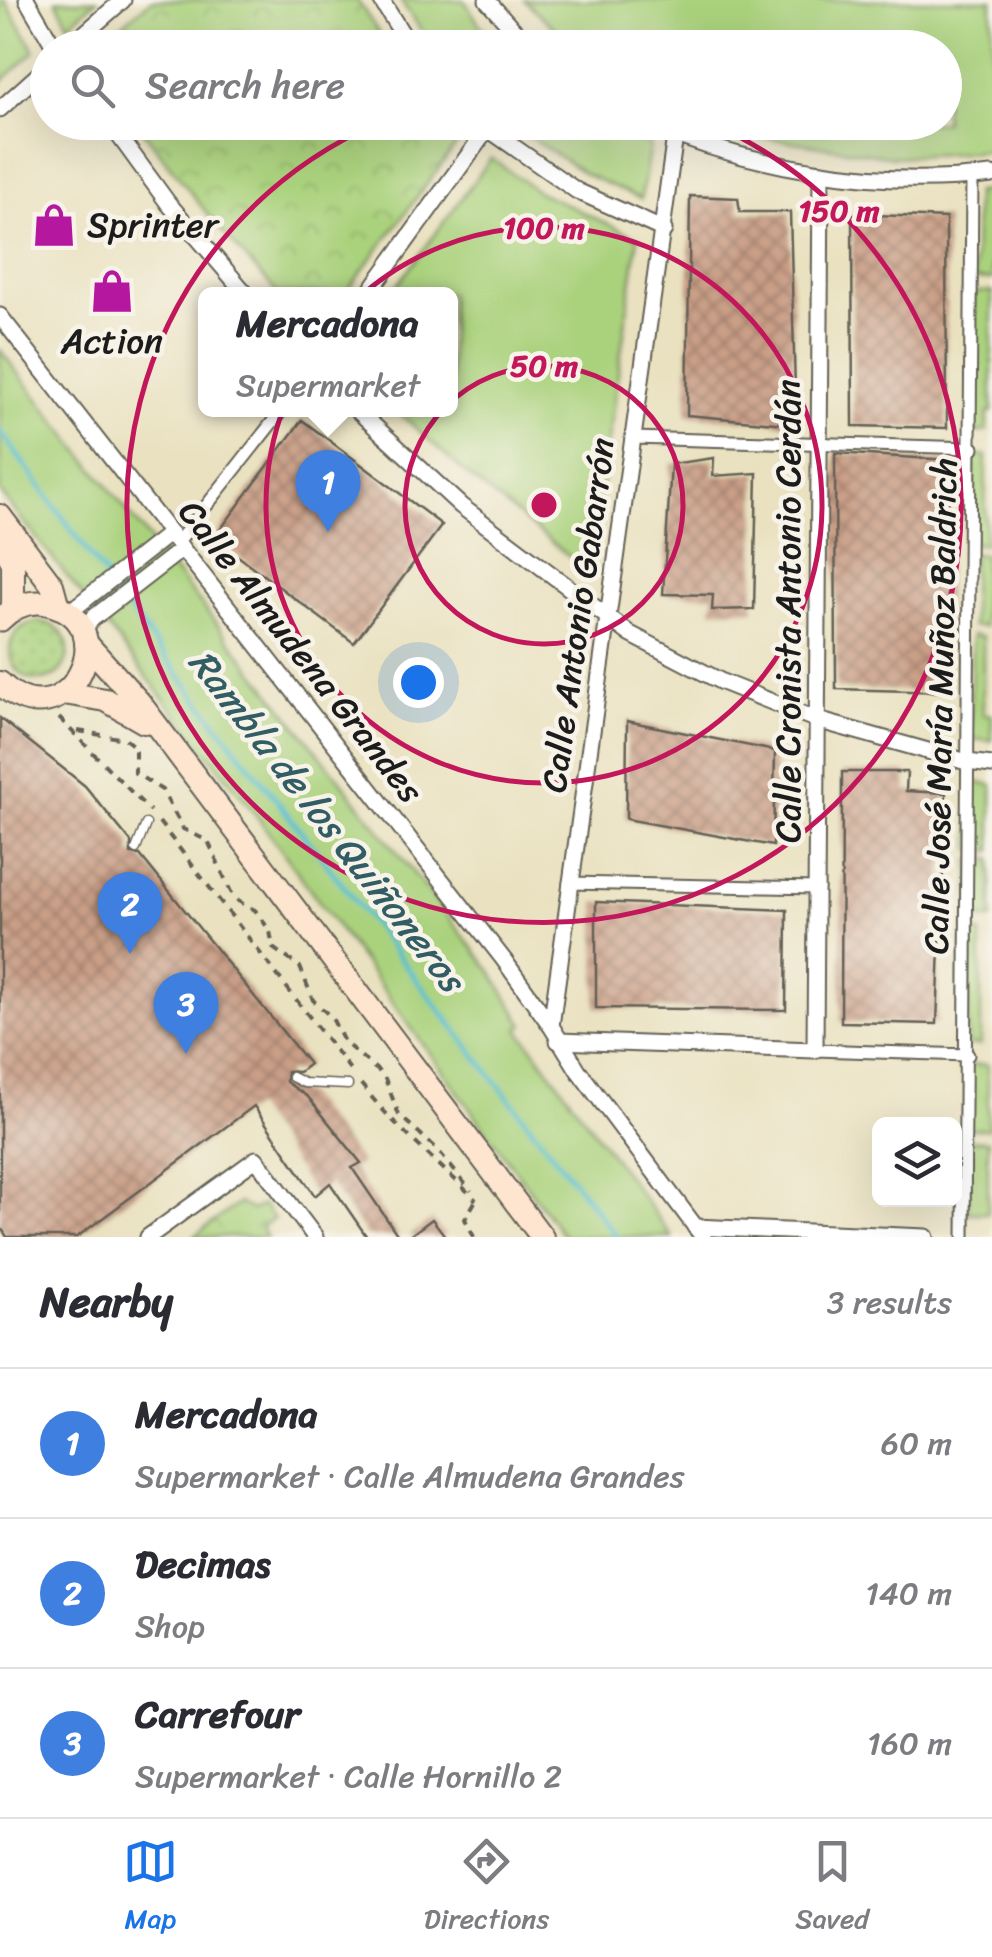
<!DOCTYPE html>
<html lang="en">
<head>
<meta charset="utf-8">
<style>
  :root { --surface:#fff; --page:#f7f7f7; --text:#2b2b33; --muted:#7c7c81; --line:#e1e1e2; --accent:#1a73e8 }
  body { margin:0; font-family:Sriracha,sans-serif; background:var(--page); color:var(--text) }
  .controls { position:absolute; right:30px; bottom:30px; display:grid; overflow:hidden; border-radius:15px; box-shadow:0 10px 40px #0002 }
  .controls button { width:90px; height:90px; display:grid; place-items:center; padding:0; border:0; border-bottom:2px solid var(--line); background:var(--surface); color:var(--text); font:50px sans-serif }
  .you { position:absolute; left:418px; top:682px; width:35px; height:35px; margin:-25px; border:8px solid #fff; border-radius:50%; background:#1a73e8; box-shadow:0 0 0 15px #1a73e833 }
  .badge { display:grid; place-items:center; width:65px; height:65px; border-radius:50%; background:var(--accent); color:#fff; font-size:32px; font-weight:700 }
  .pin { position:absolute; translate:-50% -82px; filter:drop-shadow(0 2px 5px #0008) }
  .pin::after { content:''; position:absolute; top:52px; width:35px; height:30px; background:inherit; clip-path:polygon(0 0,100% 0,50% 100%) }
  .popup { position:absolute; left:198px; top:287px; width:260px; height:130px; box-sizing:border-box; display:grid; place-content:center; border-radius:15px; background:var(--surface); filter:drop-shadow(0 2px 8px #0005); font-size:32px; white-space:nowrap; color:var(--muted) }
  .popup b { font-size:38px; color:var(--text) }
  .popup::after { content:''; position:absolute; left:50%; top:100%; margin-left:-20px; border:20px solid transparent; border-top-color:var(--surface) }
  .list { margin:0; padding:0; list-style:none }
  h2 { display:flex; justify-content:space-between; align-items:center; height:130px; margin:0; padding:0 40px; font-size:42px }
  h2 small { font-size:32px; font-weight:400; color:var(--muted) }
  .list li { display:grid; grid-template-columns:65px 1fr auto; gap:30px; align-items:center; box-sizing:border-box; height:150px; padding:0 40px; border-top:2px solid var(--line) }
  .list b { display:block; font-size:38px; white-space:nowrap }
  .list p { margin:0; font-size:32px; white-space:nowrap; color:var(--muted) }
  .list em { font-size:32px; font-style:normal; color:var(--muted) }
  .icon { flex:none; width:55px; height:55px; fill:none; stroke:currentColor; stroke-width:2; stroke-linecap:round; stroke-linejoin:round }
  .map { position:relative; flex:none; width:992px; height:1237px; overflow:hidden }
  .search { position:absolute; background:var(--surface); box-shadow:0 10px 40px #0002; left:30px; right:30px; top:30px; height:110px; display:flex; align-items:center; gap:25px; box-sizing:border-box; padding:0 35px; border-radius:55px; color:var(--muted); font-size:38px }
  .sheet { height:580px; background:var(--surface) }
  nav { display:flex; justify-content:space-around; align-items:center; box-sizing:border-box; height:140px; border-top:2px solid var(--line); background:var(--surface); font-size:28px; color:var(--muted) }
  nav a { display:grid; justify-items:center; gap:5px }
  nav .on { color:var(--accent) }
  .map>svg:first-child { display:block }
</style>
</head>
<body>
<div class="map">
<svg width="992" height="1237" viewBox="0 0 992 1237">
  <defs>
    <pattern id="park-crowns" width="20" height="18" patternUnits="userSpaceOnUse" patternTransform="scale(2.5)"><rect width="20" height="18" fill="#aad27d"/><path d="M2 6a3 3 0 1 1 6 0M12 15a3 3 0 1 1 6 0" fill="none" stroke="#92b46b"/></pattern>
    <pattern id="garden-dots" width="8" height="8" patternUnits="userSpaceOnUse" patternTransform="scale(2.5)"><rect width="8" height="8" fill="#aad27d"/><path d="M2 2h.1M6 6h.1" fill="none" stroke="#92b46b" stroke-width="1.8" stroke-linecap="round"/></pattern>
    <pattern id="building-cross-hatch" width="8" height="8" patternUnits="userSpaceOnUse" patternTransform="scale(2.5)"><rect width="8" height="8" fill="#ca9f87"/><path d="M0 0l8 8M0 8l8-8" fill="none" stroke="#a3816e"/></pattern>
  </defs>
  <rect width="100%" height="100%" fill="#f7f3e8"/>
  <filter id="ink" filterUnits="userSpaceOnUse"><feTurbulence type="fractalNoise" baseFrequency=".01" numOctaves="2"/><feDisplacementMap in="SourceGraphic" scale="20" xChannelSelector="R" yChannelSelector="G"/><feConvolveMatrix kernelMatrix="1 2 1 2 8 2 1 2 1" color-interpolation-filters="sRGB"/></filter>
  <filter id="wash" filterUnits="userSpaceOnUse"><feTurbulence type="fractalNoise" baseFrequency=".0048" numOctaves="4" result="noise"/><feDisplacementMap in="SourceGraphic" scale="40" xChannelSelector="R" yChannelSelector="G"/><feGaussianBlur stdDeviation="2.25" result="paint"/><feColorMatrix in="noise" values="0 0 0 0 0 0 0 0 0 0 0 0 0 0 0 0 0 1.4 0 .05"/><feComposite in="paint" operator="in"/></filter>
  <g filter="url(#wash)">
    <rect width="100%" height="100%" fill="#e9e1bf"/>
    <g fill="#aad27d" stroke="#63774c" stroke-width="2.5">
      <polygon points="0,0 5,0 35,51 0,83"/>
      <polygon points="56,0 97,0 69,24"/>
      <polygon points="400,0 464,0 480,25 504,47 433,47"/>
      <polygon points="524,0 992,0 992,151 894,157 727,132 706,123 944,122 944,48 575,47"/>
      <polygon points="508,123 604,123 650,145 641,199 587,175"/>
      <polygon points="491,158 537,191 638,238 590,563 577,563 465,473 396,410 450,410 450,294 391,294"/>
      <polygon points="992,191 992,280 974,279 975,192"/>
      <polygon points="974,292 992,292 992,412 988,413 987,431 974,433"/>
      <polygon points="0,350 491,971 524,1025 519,1029 672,1237 564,1237 247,803 0,492"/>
      <polygon points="973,456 986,456 985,544 973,544"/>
      <polygon points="972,554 984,554 984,627 972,626"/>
      <polygon points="972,635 983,637 983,714 992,715 992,741 970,739"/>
      <polygon points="971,782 992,785 992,851 971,851"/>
      <polygon points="970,859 992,859 992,919 969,919"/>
      <polygon points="969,931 981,933 981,1045 968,1045"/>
      <polygon points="968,1065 988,1065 988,1129 967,1129"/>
      <polygon points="967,1140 988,1141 988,1213 968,1213"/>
    </g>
    <g fill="url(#park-crowns)" stroke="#63774c" stroke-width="2.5">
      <polygon points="151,0 357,0 388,47 96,47"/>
      <polygon points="455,122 465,133 345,294 278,294 215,224 137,123"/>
      <polygon points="239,1203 252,1210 263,1205 274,1219 261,1227 267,1237 193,1237"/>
    </g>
    <circle fill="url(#garden-dots)" stroke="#63774c" stroke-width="2.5" cx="39" cy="651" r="29"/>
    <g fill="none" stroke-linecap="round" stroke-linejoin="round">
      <polyline stroke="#53bed0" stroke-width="5" points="0,431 148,635 617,1237"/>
    </g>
    <g id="blocks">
      <g fill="url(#building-cross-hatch)">
        <polygon points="690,196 738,198 740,212 790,212 796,425 687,415"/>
        <polygon points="852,214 946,218 947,428 853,426"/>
        <polygon points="302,420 442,525 354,643 214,538"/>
        <polygon points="835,453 949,460 947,692 836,689"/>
        <polygon points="714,458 713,476 757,473 754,609 712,610 713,595 663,594 671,464"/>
        <polygon points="0,718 85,786 131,842 131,854 140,855 309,1064 299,1072 287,1071 286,1082 308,1097 361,1163 352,1168 399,1237 367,1237 330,1183 315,1196 254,1106 77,1237 7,1237 0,1226"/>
        <polygon points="627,721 775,751 773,846 626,819"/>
        <polygon points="842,772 907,772 906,791 946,793 937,1024 841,1022"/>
        <polygon points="596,902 787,910 786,1010 596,1008"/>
        <polygon points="432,1219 446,1237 408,1237"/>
      </g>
    </g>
  </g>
  <g filter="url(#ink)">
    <use href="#blocks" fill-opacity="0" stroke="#646155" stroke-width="2.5"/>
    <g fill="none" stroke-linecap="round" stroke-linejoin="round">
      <g stroke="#646155" stroke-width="11">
        <g id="service">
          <polyline points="136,849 146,824"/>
          <polyline points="292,1077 304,1083 348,1085"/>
        </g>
      </g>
      <g stroke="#646155" stroke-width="15">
        <g id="pedestrian">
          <polyline points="633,438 973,448"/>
          <polyline points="177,543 282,410"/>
          <polyline points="569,883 818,888"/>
          <polyline points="815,1050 968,1055"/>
          <polyline points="964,1237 972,176"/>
        </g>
      </g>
      <g stroke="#646155" stroke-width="19">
        <g id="minor">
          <polyline points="27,0 55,48"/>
          <polyline points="381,0 411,48"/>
          <polyline points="487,0 530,48"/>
          <polyline points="68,48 123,0"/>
          <polyline points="0,109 48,66"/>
          <polyline points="109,122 168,203 246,294"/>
          <polyline points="478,122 577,191 664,230"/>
          <path d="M643,122C751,168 875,189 992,175"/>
          <polyline points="675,136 551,1026 578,1070 703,1237"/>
          <polyline points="368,294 486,131"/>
          <polyline points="0,316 504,960 551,1026"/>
          <polyline points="357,410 461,506 630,634 722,682 817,720 967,762 992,765"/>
          <polyline points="68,613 170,533"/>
          <polyline points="82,631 93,618 182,549"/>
          <polyline points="558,1041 815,1050 821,172"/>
          <polyline points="695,1227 926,1237"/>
          <polyline points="148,1237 256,1159 315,1237"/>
        </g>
      </g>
      <g stroke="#646155" stroke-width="26">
        <g id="secondary">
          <polyline points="0,516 52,585 58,607"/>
          <polyline points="0,538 13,563 13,609"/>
          <path d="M0,620C13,607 30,599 49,604C128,622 67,748 0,683"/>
          <polyline points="86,643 139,702 542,1237"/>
          <polyline points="64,693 106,700 144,722"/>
        </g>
      </g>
      <g stroke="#646155" stroke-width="4" stroke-dasharray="8 8" stroke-linecap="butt">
        <polyline points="59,718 150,811"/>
        <polyline points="78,731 125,739 135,747 135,773 162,790 183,829 208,841 231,892 238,901 255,910 270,931 273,948 300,967 313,1000 332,1018 344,1042 384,1076 399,1115 436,1148 471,1191"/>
        <polyline points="159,822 352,1072"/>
        <path d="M361,1084C395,1128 437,1161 476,1200"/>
        <polyline points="474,1237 465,1219 476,1200"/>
      </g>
      <use href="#service" stroke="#fff" stroke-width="8"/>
      <use href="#pedestrian" stroke="#fff" stroke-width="11"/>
      <use href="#minor" stroke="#fff" stroke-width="15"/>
      <use href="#secondary" stroke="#fde5d0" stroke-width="22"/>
    </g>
  </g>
  <g fill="none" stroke="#c2185b" stroke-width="5">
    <circle cx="544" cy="505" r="139"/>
    <circle cx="544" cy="505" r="278"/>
    <path d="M710 123A417 417 0 1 1 378 123"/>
  </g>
  <defs>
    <g id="shop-bare" transform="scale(3.45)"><path d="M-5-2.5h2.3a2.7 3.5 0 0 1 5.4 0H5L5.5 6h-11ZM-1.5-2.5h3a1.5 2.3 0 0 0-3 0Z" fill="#b5179e" stroke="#f7f3e8" stroke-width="2.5" paint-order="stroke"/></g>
  </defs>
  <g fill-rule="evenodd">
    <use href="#shop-bare" x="54" y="225"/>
    <use href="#shop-bare" x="112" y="291"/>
  </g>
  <g text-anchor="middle" stroke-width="9" stroke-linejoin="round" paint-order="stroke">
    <g font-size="35" fill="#1c1c1c" stroke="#f7f3e8" text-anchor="start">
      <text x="87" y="237">Sprinter</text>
      <text x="112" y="353" text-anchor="middle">Action</text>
    </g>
    <g font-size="35" fill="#1c1c1c" stroke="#f7f3e8">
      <text transform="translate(788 611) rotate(-90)" y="12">Calle Cronista Antonio Cerdán</text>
      <text transform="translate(578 615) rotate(-82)" y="12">Calle Antonio Gabarrón</text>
      <text transform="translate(301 651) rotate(52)" y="12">Calle Almudena Grandes</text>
      <text transform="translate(940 706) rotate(-89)" y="12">Calle José María Muñoz Baldrich</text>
    </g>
    <g font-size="38" font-style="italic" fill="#325d64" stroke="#f7f3e8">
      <text transform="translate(327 820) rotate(52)" y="13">Rambla de los Quiñoneros</text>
    </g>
  </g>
  <circle cx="544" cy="505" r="15" fill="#c2185b" stroke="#f7f3e8" stroke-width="5"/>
  <g font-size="30" text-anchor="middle" font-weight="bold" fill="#c2185b" stroke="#f7f3e8" stroke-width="9" stroke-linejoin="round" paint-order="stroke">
    <text x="839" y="221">150 m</text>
    <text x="544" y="238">100 m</text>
    <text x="544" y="376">50 m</text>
  </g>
</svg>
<div class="controls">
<button><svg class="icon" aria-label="layers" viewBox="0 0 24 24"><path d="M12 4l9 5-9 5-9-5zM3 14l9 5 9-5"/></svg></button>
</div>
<div class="you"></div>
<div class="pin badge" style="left:328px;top:532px;background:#3f7fe0">1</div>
<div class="popup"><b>Mercadona</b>Supermarket</div>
<div class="pin badge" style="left:130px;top:954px;background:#3f7fe0">2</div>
<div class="pin badge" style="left:186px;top:1054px;background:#3f7fe0">3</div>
<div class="search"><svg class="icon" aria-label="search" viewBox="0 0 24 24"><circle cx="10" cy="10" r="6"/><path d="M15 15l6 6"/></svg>Search here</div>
</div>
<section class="sheet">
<h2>Nearby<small>3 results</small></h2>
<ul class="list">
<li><span class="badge" style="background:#3f7fe0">1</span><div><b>Mercadona</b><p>Supermarket · Calle Almudena Grandes</p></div><em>60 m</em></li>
<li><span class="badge" style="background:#3f7fe0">2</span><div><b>Decimas</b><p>Shop</p></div><em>140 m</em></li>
<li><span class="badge" style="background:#3f7fe0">3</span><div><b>Carrefour</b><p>Supermarket · Calle Hornillo 2</p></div><em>160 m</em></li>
</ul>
</section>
<nav>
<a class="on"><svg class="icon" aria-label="map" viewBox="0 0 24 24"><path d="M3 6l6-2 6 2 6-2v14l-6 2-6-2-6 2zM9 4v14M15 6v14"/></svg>Map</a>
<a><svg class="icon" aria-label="directions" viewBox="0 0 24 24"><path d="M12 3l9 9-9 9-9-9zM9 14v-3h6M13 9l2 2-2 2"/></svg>Directions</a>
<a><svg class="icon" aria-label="saved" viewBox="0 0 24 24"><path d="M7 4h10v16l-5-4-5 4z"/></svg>Saved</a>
</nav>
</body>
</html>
